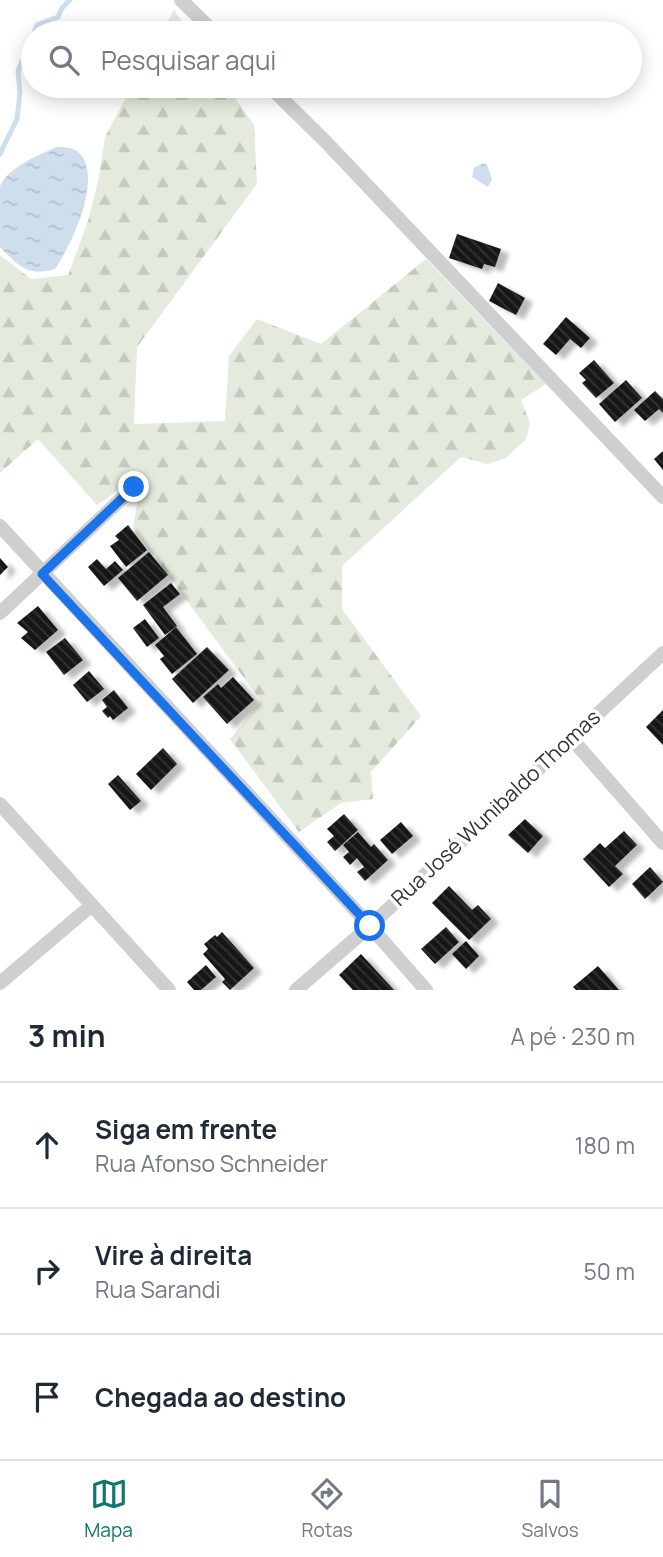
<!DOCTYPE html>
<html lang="pt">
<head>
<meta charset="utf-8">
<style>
  :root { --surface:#fff; --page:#f6f6f7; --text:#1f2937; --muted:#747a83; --line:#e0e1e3; --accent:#0f766e }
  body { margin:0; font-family:Manrope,sans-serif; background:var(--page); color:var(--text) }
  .stop { position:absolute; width:21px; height:21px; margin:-16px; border:5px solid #1a73e8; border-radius:50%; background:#fff }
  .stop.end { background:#1a73e8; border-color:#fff; box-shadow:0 2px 7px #0008 }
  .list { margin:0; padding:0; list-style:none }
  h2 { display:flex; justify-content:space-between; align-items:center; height:91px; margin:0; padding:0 28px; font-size:30px }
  h2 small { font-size:23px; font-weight:400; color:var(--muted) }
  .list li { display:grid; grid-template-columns:46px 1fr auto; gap:21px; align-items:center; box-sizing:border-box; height:126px; padding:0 28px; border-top:2px solid var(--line) }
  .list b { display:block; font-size:26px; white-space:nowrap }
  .list p { margin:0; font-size:23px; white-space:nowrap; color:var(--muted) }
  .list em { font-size:23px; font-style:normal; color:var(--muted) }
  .icon { flex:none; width:38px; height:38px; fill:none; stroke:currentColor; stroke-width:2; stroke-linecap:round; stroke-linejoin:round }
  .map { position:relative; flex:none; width:663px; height:990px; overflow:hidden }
  .search { position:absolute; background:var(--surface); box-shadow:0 4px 18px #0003; left:21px; right:21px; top:21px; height:77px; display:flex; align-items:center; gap:18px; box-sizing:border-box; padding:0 24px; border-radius:38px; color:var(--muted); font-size:26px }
  .sheet { height:469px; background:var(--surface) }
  nav { display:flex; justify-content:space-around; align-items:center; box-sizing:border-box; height:98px; border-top:2px solid var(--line); background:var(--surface); font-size:19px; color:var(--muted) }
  nav a { display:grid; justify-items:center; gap:4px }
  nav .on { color:var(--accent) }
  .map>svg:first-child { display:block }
</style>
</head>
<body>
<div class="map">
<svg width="663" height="990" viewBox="0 0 663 990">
  <defs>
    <pattern id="forest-firs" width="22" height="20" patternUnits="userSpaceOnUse" patternTransform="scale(1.75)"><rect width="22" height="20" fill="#e4ebde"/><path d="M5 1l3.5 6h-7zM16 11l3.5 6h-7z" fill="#c4cabf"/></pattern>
    <pattern id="water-ripples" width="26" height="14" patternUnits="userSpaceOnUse" patternTransform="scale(1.75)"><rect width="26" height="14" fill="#cfdeec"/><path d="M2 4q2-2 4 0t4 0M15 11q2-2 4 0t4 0" fill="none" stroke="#b2bfcb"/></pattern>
    <pattern id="building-back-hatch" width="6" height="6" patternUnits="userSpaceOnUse" patternTransform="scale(1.75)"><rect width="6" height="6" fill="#191919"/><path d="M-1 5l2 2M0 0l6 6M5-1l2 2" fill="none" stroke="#323232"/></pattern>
    <filter id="shadow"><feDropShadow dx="8" dy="4.5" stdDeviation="2" flood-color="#0004"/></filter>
  </defs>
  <rect width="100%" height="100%" fill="#fff"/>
  <g fill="url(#forest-firs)">
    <polygon points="174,10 190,33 161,33"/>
    <polygon points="132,86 227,86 254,125 257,184 137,347 134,424 225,421 229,356 257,319 321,344 426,259 546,384 521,400 530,423 526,439 506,458 488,464 461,457 342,566 342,609 421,716 371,772 373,799 341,803 299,832 230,739 261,701 133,528 142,473 97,505 38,439 0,473 0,255 31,279 68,275 88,221 99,177 105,137"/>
  </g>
  <g fill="url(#water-ripples)">
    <path d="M57,147C64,147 72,147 78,152C105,175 71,246 55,269C28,277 18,266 0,247V186C9,167 38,155 57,147Z"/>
    <polygon points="483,163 487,165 492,179 488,187 472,177 474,168"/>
  </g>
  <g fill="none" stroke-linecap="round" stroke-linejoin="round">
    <g stroke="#cfdeec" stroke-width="5">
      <polyline points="34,33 37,25 58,17 62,8 70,0"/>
      <polyline points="0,154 17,119 20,93 18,71 33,36"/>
    </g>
  </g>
  <g fill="url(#building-back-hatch)" filter="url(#shadow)">
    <polygon points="457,234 501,249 495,267 484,264 482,269 449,258"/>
    <polygon points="498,283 525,298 516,315 489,301"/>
    <polygon points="566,317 590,338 581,348 570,339 556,355 543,344"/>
    <polygon points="594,360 614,383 596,398 582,383 586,380 579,373"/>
    <polygon points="626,380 642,398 615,422 599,404"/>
    <polygon points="655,391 663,399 663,413 659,409 645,421 634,410"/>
    <polygon points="663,451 663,470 654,459"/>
    <polygon points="128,525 147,550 126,567 110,546 119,540 115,536"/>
    <polygon points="149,552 168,575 137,601 118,578"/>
    <polygon points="0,558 8,567 0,575"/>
    <polygon points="97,559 106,569 115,561 123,570 104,586 88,567"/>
    <polygon points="171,583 180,594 163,607 177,626 165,635 143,605"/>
    <polygon points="38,606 58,630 35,650 21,638 28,632 17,623"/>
    <polygon points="145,619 159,638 147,647 133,628"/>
    <polygon points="176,627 197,654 172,674 160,659 164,656 155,645"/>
    <polygon points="65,638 83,660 64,675 46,652"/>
    <polygon points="207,647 229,670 193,703 172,679"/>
    <polygon points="89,671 104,689 87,702 73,685"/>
    <polygon points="233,677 254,700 227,724 203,697 218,684 221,688"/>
    <polygon points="114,690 128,708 113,720 110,716 108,718 102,711 107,707 102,700"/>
    <polygon points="663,710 663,745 646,727"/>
    <polygon points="163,748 177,764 151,790 136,774"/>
    <polygon points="118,775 141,801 130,810 108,784"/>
    <polygon points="344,814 358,830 335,851 327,842 334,836 327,829"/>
    <polygon points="525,819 543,836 528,853 508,835"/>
    <polygon points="401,822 413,836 392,854 380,840"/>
    <polygon points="624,831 637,845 615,866 623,874 609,887 583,859 600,843 605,848"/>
    <polygon points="358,832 371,847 374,844 388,860 365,881 357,872 364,867 357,858 350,865 343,857 349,852 343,845"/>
    <polygon points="650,867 663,882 645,899 632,884"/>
    <polygon points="449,886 472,910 478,905 491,919 469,940 432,903"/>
    <polygon points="446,927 459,942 435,964 421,949"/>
    <polygon points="222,932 254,968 230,990 222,982 225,979 203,954 208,949 204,944 215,935 217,937"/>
    <polygon points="466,941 479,956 466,969 452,954"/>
    <polygon points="361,954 394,990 353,990 339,975"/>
    <polygon points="206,965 216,977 201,990 194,990 187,982"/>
    <polygon points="598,966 619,990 576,990 573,987"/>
  </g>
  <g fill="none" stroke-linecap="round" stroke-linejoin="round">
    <g stroke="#cfcfcf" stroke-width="14">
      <polyline points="181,0 215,33"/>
      <polyline points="269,86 325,141 663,497"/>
      <polyline points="0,526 370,926 426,990"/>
      <polyline points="0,613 134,487"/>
      <polyline points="571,738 663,843"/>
      <polyline points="0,804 169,990"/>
      <polyline points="0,983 92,905"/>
      <polyline points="296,990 370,926 663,653"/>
    </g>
  </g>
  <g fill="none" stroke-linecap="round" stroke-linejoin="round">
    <polyline stroke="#1a73e8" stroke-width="9" points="134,487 42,574 370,926"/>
  </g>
  <g text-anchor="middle" stroke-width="7" stroke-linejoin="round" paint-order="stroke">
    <g font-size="21" fill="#323232" stroke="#fff">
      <text transform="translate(496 808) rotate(-43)" y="7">Rua José Wunibaldo Thomas</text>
    </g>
  </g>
</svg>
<div class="stop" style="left:370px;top:926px"></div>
<div class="stop end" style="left:134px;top:487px"></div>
<div class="search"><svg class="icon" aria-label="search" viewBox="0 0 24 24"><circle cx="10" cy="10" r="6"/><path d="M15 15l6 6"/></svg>Pesquisar aqui</div>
</div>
<section class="sheet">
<h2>3 min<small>A pé · 230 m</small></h2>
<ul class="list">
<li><svg class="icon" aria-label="ahead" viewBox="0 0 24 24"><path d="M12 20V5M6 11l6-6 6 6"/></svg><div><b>Siga em frente</b><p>Rua Afonso Schneider</p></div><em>180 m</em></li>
<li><svg class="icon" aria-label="right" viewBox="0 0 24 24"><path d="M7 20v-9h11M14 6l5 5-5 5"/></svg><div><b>Vire à direita</b><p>Rua Sarandi</p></div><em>50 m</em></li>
<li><svg class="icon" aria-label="arrive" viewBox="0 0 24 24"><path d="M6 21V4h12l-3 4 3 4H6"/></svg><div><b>Chegada ao destino</b></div></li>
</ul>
</section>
<nav>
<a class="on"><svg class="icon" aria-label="map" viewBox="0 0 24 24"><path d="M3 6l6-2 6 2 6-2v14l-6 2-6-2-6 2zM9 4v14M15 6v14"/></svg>Mapa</a>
<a><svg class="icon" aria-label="directions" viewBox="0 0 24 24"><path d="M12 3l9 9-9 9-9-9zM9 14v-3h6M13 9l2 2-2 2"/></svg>Rotas</a>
<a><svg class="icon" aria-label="saved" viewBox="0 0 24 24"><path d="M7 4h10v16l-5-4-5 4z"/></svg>Salvos</a>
</nav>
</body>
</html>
